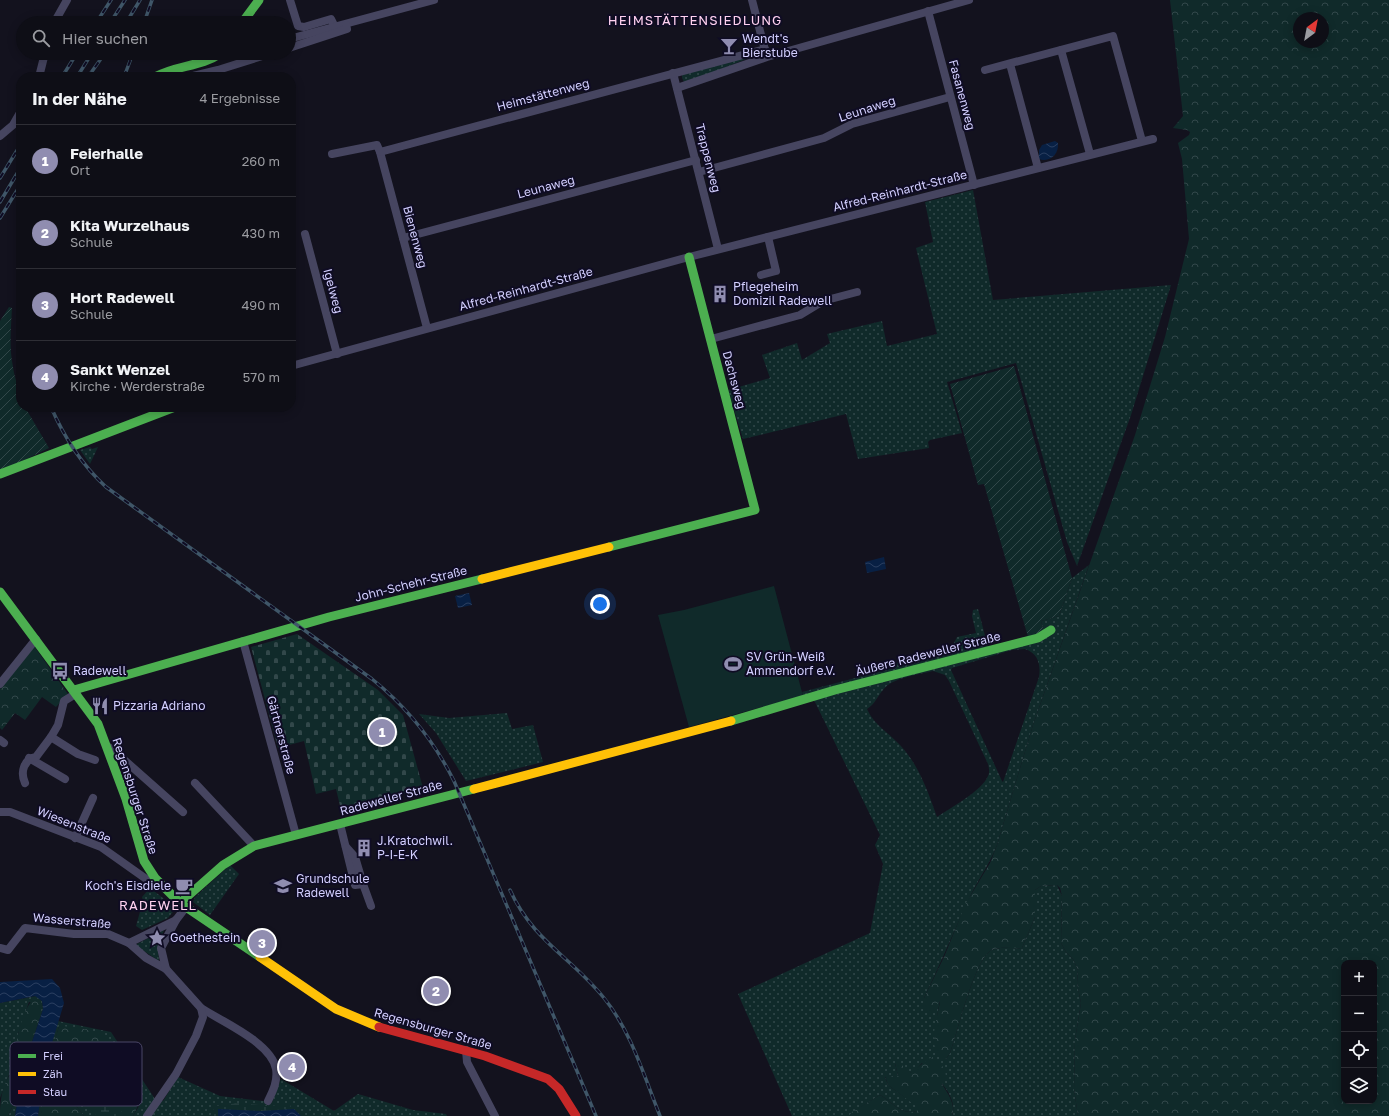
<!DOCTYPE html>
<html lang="de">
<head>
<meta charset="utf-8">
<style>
  :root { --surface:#0e0e16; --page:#17171f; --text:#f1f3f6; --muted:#9b9ca1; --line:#2e2e35; --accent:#908db0 }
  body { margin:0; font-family:"Golos Text",sans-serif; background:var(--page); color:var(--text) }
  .controls { position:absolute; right:12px; bottom:12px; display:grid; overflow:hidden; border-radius:8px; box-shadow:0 2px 10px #0003 }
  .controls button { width:36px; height:36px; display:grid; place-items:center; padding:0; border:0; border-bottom:1px solid var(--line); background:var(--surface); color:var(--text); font:20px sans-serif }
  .compass { position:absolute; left:1293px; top:12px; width:36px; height:36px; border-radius:50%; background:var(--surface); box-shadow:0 2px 10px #0003; rotate:32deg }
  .you { position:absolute; left:600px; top:604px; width:14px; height:14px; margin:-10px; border:3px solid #fff; border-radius:50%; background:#1a73e8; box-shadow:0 0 0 6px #1a73e833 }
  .badge { display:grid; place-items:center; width:26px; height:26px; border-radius:50%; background:var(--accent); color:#fff; font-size:13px; font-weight:700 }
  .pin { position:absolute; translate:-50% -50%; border:2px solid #fff; box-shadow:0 1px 4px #0006 }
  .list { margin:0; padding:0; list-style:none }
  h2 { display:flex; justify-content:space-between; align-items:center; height:52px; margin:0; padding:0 16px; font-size:17px }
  h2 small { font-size:13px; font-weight:400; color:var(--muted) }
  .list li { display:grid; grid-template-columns:26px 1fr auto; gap:12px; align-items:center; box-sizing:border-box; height:72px; padding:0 16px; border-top:1px solid var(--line) }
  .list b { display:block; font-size:15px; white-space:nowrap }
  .list p { margin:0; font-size:13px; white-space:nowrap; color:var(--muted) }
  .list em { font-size:13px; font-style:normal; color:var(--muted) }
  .icon { flex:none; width:22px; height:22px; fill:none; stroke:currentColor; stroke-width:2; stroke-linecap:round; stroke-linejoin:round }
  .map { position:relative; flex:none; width:1389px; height:1116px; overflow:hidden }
  .search { position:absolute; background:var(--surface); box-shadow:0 2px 10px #0003; left:16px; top:16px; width:280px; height:44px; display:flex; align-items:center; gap:10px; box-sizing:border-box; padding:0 14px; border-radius:22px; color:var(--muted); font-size:15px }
  .panel { position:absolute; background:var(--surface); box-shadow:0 2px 10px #0003; left:16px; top:72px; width:280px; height:340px; border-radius:16px }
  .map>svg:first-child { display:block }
</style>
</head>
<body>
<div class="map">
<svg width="1389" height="1116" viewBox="0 0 1389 1116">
  <defs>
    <pattern id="grass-dots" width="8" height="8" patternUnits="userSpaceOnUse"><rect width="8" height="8" fill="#102a2a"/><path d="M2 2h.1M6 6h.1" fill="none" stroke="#32484a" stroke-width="1.8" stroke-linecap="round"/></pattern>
    <pattern id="forest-crowns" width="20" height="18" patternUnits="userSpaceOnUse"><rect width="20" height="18" fill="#102a2a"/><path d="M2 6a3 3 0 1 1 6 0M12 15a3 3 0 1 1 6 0" fill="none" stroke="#32484a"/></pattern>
    <pattern id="wetland-marsh" width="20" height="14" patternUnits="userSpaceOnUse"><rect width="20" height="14" fill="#102a2a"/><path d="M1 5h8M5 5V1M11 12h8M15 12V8" fill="none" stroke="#32484a"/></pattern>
    <pattern id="cemetery-stones" width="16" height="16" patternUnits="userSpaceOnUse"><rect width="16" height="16" fill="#102a2a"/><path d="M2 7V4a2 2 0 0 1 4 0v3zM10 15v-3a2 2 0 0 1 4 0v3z" fill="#32484a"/></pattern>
    <pattern id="garden-furrows" width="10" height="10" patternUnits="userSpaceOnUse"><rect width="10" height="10" fill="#102a2a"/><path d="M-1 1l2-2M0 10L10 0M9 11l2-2" fill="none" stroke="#32484a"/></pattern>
    <pattern id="water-waves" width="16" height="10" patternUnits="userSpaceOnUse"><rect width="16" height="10" fill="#082044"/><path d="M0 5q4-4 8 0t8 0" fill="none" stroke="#2b3f60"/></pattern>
  </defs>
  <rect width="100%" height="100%" fill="#13121e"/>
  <g fill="url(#grass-dots)" fill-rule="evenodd">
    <polygon points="759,54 689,82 684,82 682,78 682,74"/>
    <polygon points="973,190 993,300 1171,285 1131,415 1077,566 1067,542 1016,363 947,382 962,433 930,440 928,442 929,448 858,459 846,414 743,439 728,390 770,378 762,355 797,343 802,360 830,343 827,334 882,321 887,346 937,334 916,248 933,242 925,202"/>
    <polygon points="90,447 92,449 98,447 90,464 80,450"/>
    <path d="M1089,565L1033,725L997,845C989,866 975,884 966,905C952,936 939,967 924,998L940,1000L937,1017L946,1059L950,1053C957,1034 975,957 992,950C1003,946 1012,949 1022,948L1035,917V890L1041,886L1057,885L1062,896L1061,943L1066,952L1073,959L1078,970L1077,983L1081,1003L1075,1040L1074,1089L1078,1116H952C959,1096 935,1076 922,1063L914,1072L911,1073L895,1063L898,1076L885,1077L888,1085L917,1106V1111C900,1116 892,1101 880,1095L853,1112L849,1116H792L738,994L870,933L883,864L875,845L880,835L813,698L804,700L802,692L893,668L892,664L951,649L957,637L976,633L972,616L973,610L978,609L988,647L1044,632L1041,621L1059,616L1072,578ZM1025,649C1038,653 1041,665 1039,677L1003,782L1002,781L951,670L952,668L1012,650ZM933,671L945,675L949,681L988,764C989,768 990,772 988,776C982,791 950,808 937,817C928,792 919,765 900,745C889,733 874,725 867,709C875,704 877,697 883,690C893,677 918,675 933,671Z"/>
    <polygon points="507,713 512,729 533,725 543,762 466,781 436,733 419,714 449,718"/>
    <polygon points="230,865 239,874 210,915 193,902 195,897"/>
    <polygon points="150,888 176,908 168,918 142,930 136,926 143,901 142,897"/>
    <polygon points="164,930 158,947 159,961 135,945"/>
    <path d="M36,996L42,1001L43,1009L23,1069L15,1116H8L14,1103L20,1076L9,1075L0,1098V1003ZM29,1002L40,1005L23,1063L18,1034Z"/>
    <polygon points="58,1021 111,1032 155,1099 163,1101 178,1077 220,1096 272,1102 281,1079 334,1111 358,1094 413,1110 446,1114 447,1116 133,1116 139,1106 133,1074 119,1055 87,1031 59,1026 52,1052 41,1116 38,1116 44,1070"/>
    <polygon points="80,1058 89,1063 107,1078 122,1080 131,1090 119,1103 119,1116 84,1116 71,1099 69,1076"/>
  </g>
  <g fill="url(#forest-crowns)" fill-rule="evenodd">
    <path d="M1170,0H1389V1116H1078L1074,1089L1075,1040L1081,1003L1077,983L1078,970L1073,959L1066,952L1061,943L1062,896L1060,888L1057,885L1041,886L1035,890V917L1022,948C1012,949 1003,946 992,950C975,957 957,1034 950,1053L946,1059C924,1051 938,1018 940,1001L931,1012L923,1009L924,998L944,957L966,903L990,863L997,845L1033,725L1135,435L1165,337L1189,239L1182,159L1178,143L1189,135L1190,132L1187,130L1173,128L1183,116ZM1299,18H1323V42H1299ZM1344,963H1374V1101H1344Z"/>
    <polygon points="34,646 68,694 56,707 42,697 25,720 15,713 2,730 0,728 0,689"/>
    <path d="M34,999C37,1000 40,1002 40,1005C42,1014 27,1052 23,1063H19C18,1061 17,1060 16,1058C13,1046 24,1005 34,999Z"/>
    <path d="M59,1026C70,1026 95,1030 105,1036C110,1039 140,1083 141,1089C142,1098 137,1109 133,1116H119V1103L130,1091C119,1075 118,1084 106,1077C97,1072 89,1063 80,1058L69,1076L71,1099L84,1116H41L44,1079Z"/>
    <path d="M933,1057L945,1069L946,1078L942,1084C948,1094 956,1104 952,1116H849L852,1112L880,1095C892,1101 900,1116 917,1111L916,1106L888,1085L885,1076H898L895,1063H900L911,1073L928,1059Z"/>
    <path d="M14,1070L18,1071C23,1085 14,1103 8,1116H0C0,1101 2,1082 14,1070Z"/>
  </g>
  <g fill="url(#wetland-marsh)">
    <polygon points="80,1069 98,1082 125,1116 98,1116 88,1109 77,1076"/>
    <polygon points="239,1103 267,1106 291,1104 290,1109 260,1111 218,1109 218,1116 210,1116 215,1106"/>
  </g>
  <polygon fill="url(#cemetery-stones)" points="297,634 378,690 403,715 423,788 342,814 336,789 316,794 304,741 278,748 251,647"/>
  <g fill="url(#garden-furrows)">
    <path d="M9,307L12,308C11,328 9,347 13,367C15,381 21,393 21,407H25L49,448L0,472V321Z"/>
    <polygon points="1014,366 1072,578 1059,616 1041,621 1044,632 1028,637 984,484 978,485 950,384"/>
  </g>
  <polygon fill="#102a2a" points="774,586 803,696 689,727 658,615 684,610"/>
  <g fill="url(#water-waves)">
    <path d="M1055,141L1058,143C1059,154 1050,163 1039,159V150L1042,145Z"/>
    <polygon points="884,557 886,569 867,573 865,562"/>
    <polygon points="469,593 472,605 458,608 455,596"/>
    <polygon points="52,979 60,988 64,1003 44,1070 38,1116 15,1116 23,1069 43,1009 42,1001 35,996 0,1003 0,982"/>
    <polygon points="218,1109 260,1111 294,1109 301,1116 218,1116"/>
  </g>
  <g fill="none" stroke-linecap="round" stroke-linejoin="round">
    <g stroke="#464560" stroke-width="8">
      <polyline points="290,0 298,26 304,27 331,19 335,27"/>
      <polyline points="752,0 766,54"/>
      <polyline points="928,11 974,185"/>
      <polyline points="54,23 67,0"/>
      <polyline points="289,39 434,0"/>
      <polyline points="289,48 347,29 346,25"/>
      <polyline points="1061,50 1090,154"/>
      <polyline points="224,53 236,53"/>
      <polyline points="1010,64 1038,168"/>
      <polyline points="985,70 1113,36 1142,141"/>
      <polyline points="673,73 718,249"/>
      <polyline points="39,77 45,53"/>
      <polyline points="189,77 218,70 272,53"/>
      <polyline points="677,88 767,57 969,0"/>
      <polyline points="0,136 13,125 21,111"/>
      <polyline points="380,152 427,328"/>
      <polyline points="332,154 377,145 380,152 765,49"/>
      <polyline points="699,172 824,138 852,124 950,97"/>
      <polyline points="305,234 337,354"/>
      <polyline points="403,238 696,160"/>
      <polyline points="761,275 776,271 768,237"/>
      <polyline points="711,339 800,315 823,301 857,292"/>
      <polyline points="291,366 689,257 1153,139"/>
      <polyline points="243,641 296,835"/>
      <polyline points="0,684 36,639"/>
      <polyline points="51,737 78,754 95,760"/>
      <polyline points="0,740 4,743"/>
      <polyline points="107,746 113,750 183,812"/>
      <polyline points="29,758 65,779"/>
      <path d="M25,783C20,772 24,759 36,757L51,737L58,725L64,701L77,693"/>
      <polyline points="195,783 254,846"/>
      <polyline points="0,812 10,812 101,847 149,881 155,878"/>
      <polyline points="340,824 355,885 363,884 371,906"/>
      <polyline points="75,838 93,798"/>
      <polyline points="346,847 355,857 363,884"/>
      <polyline points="129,943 146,958 166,969"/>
      <polyline points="0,948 8,950 25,928 74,934 108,934 129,943 176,920 186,907"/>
      <path d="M201,1008C221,1021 272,1043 276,1069C278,1081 273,1091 268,1101"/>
      <polyline points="466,1050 467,1062 495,1116"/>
      <polyline points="147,1116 176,1074 196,1036 203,1017 201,1008 166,969 161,948 176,920"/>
    </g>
    <g stroke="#4caf50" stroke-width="9">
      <polyline points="242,23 259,0"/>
      <path d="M155,77C176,65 201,67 221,53"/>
      <polyline points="0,474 175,407"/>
      <polyline points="609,547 755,510 689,257"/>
      <polyline points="0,592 98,724 126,799 144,861 155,878 180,903 260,957"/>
      <polyline points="74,690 329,617 482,579"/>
      <polyline points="731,721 835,690 1038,638 1051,630"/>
      <polyline points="180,903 223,865 254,846 474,789"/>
    </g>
    <g stroke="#ffc107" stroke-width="9">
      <polyline points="482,579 609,547"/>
      <polyline points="474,789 731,721"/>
      <polyline points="260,957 336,1009 379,1027"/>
    </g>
    <polyline stroke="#c62828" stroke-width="9" points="379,1027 485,1056 548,1079 559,1089 576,1116"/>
    <g stroke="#3f5668" stroke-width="3.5">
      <g id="rail">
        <polyline points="96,23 111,0"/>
        <polyline points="110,23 125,0"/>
        <polyline points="126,23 140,0"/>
        <polyline points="144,23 152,0"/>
        <polyline points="62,77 77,53"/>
        <polyline points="77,77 92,53"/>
        <polyline points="88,77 105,53"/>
        <polyline points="124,77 133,53"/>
        <polyline points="0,178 21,144"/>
        <polyline points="0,202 21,167"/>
        <polyline points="0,218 21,184"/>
        <path d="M51,407C64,437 82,465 106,487L372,679C407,707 434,741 454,781L596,1116"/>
        <path d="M510,890C533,941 571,957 604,998C631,1031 644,1076 660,1116"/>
      </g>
    </g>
    <use href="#rail" stroke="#0f0c24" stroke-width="2" stroke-dasharray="6" stroke-linecap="butt"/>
  </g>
  <defs>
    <g id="bar-bare" transform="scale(1.38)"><path d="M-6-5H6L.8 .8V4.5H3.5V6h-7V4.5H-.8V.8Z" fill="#908db0" stroke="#0f0c24" stroke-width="2.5" paint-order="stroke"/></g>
    <g id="building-bare" transform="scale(1.38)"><path d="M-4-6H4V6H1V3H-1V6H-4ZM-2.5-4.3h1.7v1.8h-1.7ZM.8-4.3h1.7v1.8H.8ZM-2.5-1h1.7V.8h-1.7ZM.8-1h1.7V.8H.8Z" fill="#908db0" stroke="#0f0c24" stroke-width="2.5" paint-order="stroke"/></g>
    <g id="stadium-bare" transform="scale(1.38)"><path d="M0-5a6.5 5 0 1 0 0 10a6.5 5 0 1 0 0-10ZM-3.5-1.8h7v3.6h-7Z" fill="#908db0" stroke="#0f0c24" stroke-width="2.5" paint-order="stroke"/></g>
    <g id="bus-bare" transform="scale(1.38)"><path d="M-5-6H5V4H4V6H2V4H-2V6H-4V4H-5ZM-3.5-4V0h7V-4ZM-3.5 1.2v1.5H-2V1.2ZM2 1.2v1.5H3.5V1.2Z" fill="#908db0" stroke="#0f0c24" stroke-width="2.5" paint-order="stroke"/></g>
    <g id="restaurant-bare" transform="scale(1.38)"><path d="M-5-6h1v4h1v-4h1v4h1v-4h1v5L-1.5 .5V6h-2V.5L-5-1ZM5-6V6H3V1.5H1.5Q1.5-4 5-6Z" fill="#908db0" stroke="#0f0c24" stroke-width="2.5" paint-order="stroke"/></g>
    <g id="cafe-bare" transform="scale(1.38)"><path d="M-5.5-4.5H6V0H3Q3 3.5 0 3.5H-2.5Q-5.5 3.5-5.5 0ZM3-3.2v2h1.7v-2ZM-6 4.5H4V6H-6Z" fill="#908db0" stroke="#0f0c24" stroke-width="2.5" paint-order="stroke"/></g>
    <g id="school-bare" transform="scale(1.38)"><path d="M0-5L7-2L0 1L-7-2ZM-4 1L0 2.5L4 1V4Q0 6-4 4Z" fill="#908db0" stroke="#0f0c24" stroke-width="2.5" paint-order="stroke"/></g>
    <g id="sight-bare" transform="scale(1.38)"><path d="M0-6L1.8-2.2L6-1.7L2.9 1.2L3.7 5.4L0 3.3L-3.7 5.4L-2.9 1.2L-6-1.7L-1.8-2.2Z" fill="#908db0" stroke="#0f0c24" stroke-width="2.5" paint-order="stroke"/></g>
  </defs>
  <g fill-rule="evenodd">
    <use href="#bar-bare" x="729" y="46"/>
    <use href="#building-bare" x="720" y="294"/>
    <use href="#stadium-bare" x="733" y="664"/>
    <use href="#bus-bare" x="60" y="671"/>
    <use href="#restaurant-bare" x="100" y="706"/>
    <use href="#building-bare" x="364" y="848"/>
    <use href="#cafe-bare" x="184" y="886"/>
    <use href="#school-bare" x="283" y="886"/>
    <use href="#sight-bare" x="157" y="938"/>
  </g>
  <g text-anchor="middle" stroke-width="4" stroke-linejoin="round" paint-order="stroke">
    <g font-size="12" fill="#d3cfff" stroke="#0f0c24" text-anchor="start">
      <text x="742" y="43">Wendt's<tspan x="742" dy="14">Bierstube</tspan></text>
      <text x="733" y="291">Pflegeheim<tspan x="733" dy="14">Domizil Radewell</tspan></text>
      <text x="746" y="661">SV Grün-Weiß<tspan x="746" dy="14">Ammendorf e.V.</tspan></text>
      <text x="73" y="675">Radewell</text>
      <text x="113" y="710">Pizzaria Adriano</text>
      <text x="377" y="845">J.Kratochwil.<tspan x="377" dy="14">P-I-E-K</tspan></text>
      <text x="296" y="883">Grundschule<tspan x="296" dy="14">Radewell</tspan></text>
      <text x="171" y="890" text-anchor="end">Koch's Eisdiele</text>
      <text x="170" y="942">Goethestein</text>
    </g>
    <g font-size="12" fill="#d3cfff" stroke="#0f0c24">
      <text transform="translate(543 95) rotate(-15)" y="4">Heimstättenweg</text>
      <text transform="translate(962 95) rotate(75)" y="4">Fasanenweg</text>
      <text transform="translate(867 109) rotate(-18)" y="4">Leunaweg</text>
      <text transform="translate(708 158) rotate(76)" y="4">Trappenweg</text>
      <text transform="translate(546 187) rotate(-15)" y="4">Leunaweg</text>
      <text transform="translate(900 191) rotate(-14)" y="4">Alfred-Reinhardt-Straße</text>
      <text transform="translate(415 237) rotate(75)" y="4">Bienenweg</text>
      <text transform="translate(526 289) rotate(-15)" y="4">Alfred-Reinhardt-Straße</text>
      <text transform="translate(333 291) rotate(75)" y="4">Igelweg</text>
      <text transform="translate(734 380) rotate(75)" y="4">Dachsweg</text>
      <text transform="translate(411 584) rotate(-14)" y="4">John-Schehr-Straße</text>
      <text transform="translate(928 654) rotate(-14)" y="4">Äußere Radeweller Straße</text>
      <text transform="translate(281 735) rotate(75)" y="4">Gärtnerstraße</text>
      <text transform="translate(135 796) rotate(72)" y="4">Regensburger Straße</text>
      <text transform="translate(391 798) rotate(-15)" y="4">Radeweller Straße</text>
      <text transform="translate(74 825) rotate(22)" y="4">Wiesenstraße</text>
      <text transform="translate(72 921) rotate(5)" y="4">Wasserstraße</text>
      <text transform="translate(433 1029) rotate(16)" y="4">Regensburger Straße</text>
    </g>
    <g font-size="13" letter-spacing="1" fill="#ffd1f0" stroke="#0f0c24">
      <text x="695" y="25">HEIMSTÄTTENSIEDLUNG</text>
      <text x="158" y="910">RADEWELL</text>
    </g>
  </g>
  <rect x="10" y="1042" width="132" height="64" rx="6" fill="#0f0c24" stroke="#4a4666" stroke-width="1"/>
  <rect x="18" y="1054" width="18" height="4" fill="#4caf50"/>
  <rect x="18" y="1072" width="18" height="4" fill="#ffc107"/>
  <rect x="18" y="1090" width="18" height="4" fill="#c62828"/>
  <g font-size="11" fill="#d3cfff">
    <text x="43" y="1060">Frei</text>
    <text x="43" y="1078">Zäh</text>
    <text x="43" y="1096">Stau</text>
  </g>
</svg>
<div class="controls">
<button>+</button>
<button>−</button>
<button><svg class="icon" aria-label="locate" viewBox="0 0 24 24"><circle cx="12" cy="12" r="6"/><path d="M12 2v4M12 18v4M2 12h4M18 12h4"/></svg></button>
<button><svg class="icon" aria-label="layers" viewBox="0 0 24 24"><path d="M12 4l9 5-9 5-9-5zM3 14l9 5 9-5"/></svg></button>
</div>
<svg class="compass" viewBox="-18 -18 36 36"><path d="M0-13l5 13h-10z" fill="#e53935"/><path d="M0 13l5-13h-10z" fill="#9b9ca1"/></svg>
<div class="you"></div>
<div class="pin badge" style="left:382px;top:732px">1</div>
<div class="pin badge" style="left:436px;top:991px">2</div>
<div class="pin badge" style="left:262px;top:943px">3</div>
<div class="pin badge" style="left:292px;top:1067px">4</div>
<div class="search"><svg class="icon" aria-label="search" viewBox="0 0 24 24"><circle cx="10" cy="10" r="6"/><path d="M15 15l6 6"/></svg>Hier suchen</div>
<section class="panel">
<h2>In der Nähe<small>4 Ergebnisse</small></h2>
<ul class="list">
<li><span class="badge">1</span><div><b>Feierhalle</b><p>Ort</p></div><em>260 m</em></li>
<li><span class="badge">2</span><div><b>Kita Wurzelhaus</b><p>Schule</p></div><em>430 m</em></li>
<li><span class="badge">3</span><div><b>Hort Radewell</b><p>Schule</p></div><em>490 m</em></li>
<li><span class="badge">4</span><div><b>Sankt Wenzel</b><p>Kirche · Werderstraße</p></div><em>570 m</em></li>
</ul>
</section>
</div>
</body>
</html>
